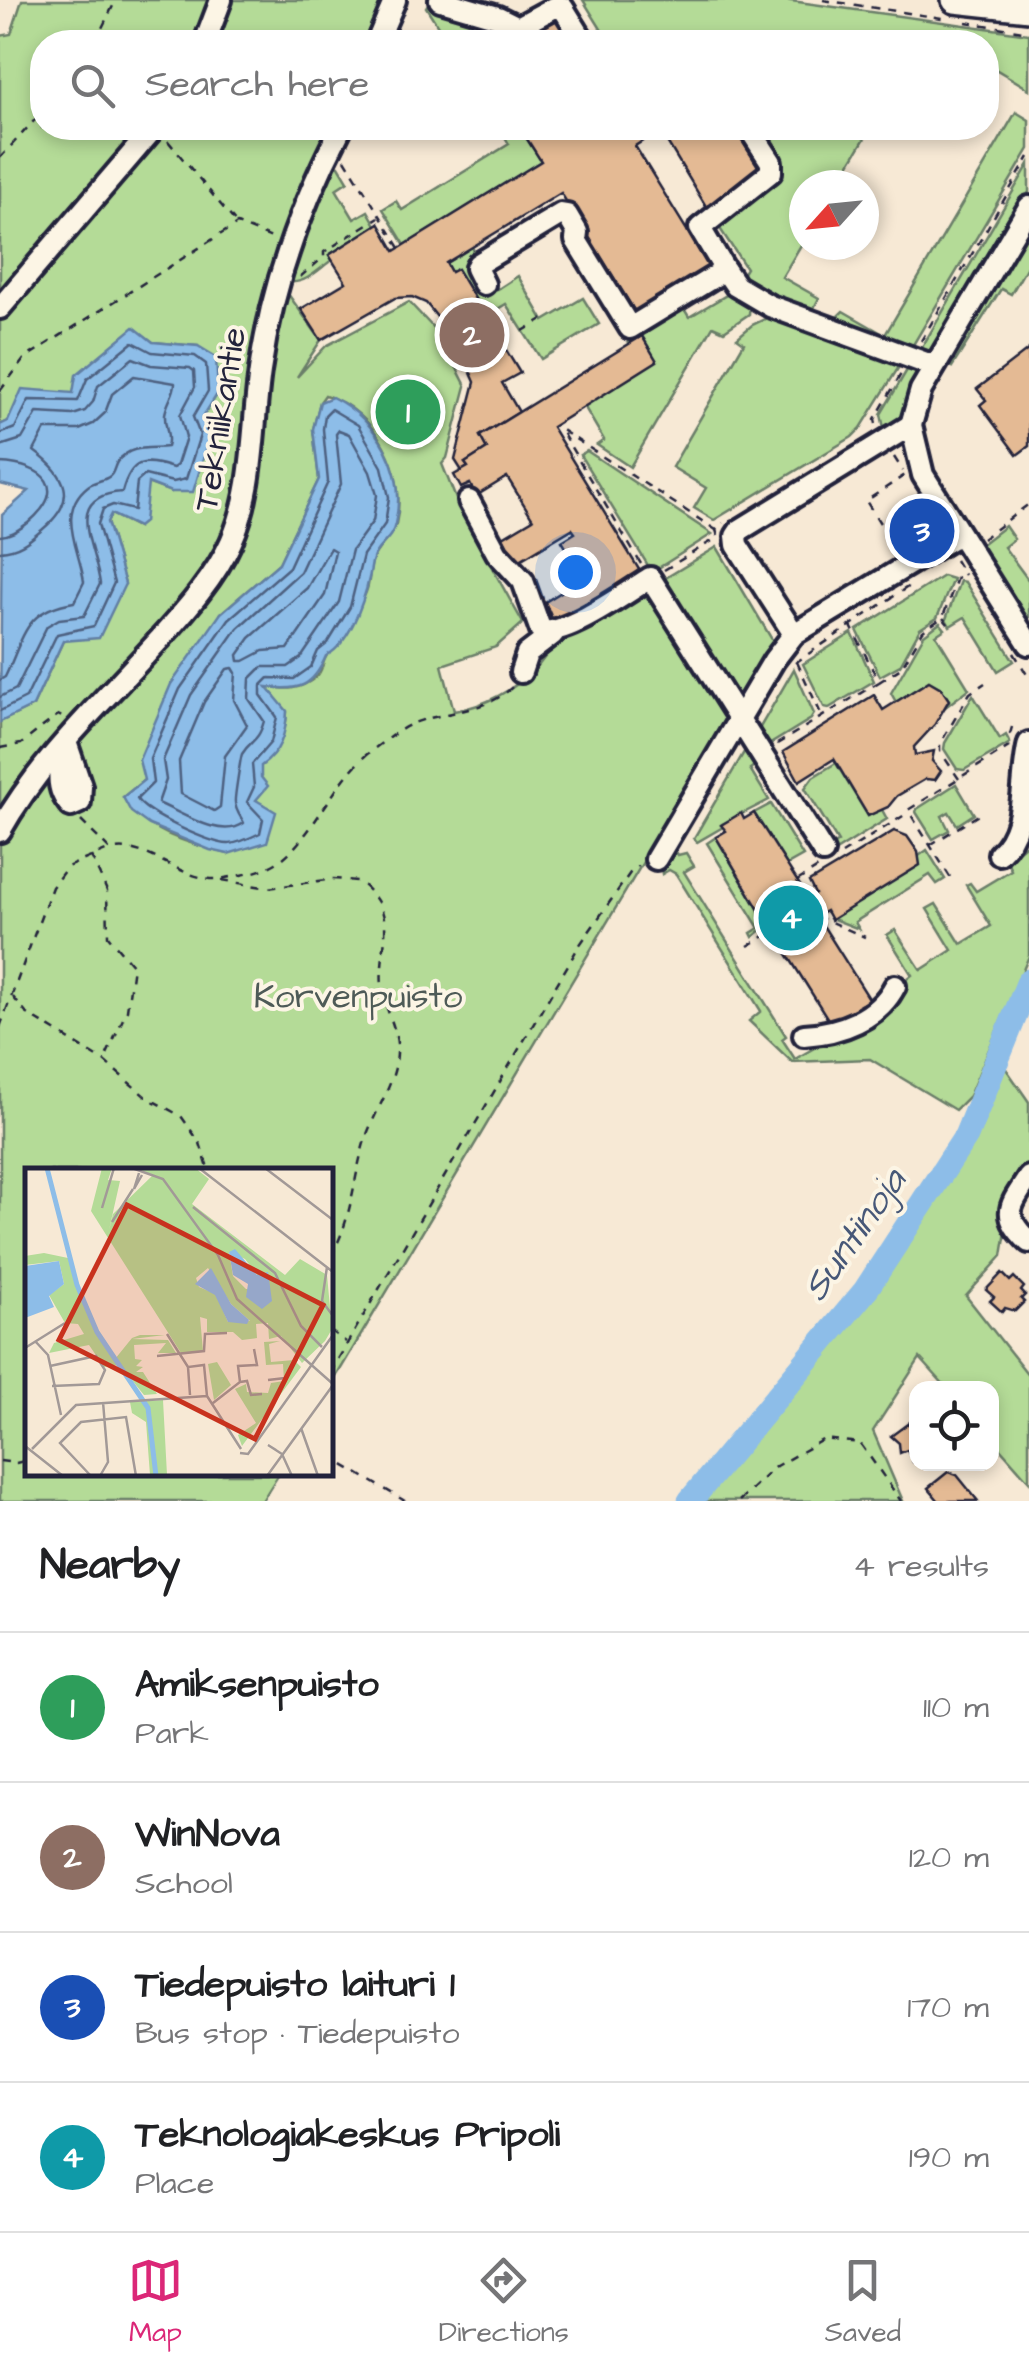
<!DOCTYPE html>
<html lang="en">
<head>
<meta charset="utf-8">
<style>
  :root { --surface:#fff; --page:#f6f6f6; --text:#202124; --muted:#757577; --line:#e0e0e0; --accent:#db2777 }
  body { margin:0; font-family:"Architects Daughter",sans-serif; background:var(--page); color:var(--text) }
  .controls { position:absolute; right:30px; bottom:30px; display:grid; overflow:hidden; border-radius:20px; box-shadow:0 5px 15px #0003 }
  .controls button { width:90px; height:90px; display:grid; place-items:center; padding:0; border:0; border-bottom:2px solid var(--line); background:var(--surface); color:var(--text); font:50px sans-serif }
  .compass { position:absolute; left:789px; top:170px; width:90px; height:90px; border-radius:50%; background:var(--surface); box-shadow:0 5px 15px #0003; rotate:243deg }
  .you { position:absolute; left:575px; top:572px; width:35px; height:35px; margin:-25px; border:8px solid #fff; border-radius:50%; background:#1a73e8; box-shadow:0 0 0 15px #1a73e833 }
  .badge { display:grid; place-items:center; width:65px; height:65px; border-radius:50%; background:var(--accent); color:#fff; font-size:32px; font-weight:700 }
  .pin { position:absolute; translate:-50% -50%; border:5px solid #fff; box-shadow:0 2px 10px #0006 }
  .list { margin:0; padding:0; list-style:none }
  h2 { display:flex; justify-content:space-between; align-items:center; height:130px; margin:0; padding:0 40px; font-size:42px }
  h2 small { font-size:32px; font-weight:400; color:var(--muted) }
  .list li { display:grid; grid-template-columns:65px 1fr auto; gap:30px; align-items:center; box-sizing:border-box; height:150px; padding:0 40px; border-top:2px solid var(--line) }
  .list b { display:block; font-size:38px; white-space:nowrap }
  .list p { margin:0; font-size:32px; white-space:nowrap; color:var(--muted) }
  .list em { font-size:32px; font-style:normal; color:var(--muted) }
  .icon { flex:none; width:55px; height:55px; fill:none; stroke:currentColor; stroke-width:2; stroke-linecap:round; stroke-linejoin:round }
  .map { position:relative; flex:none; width:1029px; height:1501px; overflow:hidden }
  .search { position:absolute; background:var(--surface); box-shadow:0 5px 15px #0003; left:30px; right:30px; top:30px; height:110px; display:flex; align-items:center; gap:25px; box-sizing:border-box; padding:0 35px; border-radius:40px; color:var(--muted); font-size:38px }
  .sheet { height:730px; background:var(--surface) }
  nav { display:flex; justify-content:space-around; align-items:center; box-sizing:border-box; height:140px; border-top:2px solid var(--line); background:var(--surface); font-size:28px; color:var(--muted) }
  nav a { display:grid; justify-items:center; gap:5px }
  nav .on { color:var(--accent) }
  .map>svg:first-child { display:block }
</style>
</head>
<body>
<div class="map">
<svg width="1029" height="1501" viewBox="0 0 1029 1501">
  <rect width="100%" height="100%" fill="#f7e9d5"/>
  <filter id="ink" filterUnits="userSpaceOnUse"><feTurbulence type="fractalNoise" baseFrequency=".01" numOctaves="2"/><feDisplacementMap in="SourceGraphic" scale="20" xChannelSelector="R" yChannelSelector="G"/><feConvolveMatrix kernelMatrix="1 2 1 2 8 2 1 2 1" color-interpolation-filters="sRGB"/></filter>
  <g filter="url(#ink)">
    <g fill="#b4db97" stroke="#6b7e69" stroke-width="2.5" fill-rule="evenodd">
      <path d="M22,0H395L377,42H42V128H339L278,280L321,340L297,377L326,346L409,302L440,335L466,386L447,458L442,464L462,514L523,623L496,647L442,665L454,711C485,706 514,690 536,668C545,659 552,644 562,637C571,632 582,634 591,627L590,623L649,588L729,718L330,1387V1171H28V1474H279L262,1501H0V722L33,706L63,641L125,584L107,522L111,514L137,527L147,483L171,492L202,418L218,393L198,346L153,342L134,328L77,375L74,393L0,425V36L11,34ZM325,395C376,411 408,473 396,524C391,540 376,546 372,562C369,571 370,583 366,592C357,615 337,634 326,657C322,664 322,672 316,677C299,691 286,690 266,686L287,712C286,732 278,754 261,765L255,800L267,809L228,854C191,844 143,832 123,797L144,780L221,613L279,563L319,479L313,429L320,402Z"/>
      <polygon points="583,0 784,0 1029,34 1029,89 987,64 986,42 930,42 924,39 922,42 609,42"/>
      <polygon points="430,1 502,24 515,42 448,42 426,7"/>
      <polygon points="1016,112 1029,120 1029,149 910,350 841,326 836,318 843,311 885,335"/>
      <polygon points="500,128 520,128 541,161 405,245 383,209 396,201 402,210 509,144"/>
      <path d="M756,128H871L837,185H804V240L782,277L819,298L813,310L793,307L740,278L746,268L717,224C742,208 769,197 780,169Z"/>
      <path d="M334,164L339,166L348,181L336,189L354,219L368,211L376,225L329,255L332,260C320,268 306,284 290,282L288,277Z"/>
      <polygon points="1029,164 1029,192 934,352 918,354"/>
      <polygon points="1029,224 1029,263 1011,294 1001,289 952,367 946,362"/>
      <polygon points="472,247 477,257 464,265 482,293 495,286 498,289 518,276 544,321 583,298 599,324 541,359 506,304 486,316 457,270 451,272 446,263"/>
      <polygon points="730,293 750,302 749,314 724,331 713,326 630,467 597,445 604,440 584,406 630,344 628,341 683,307 689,317"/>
      <polygon points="773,315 902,362 861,428 852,437 714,520 694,508 706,488 672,467 744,343 737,338 752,325"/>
      <polygon points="910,365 918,369 919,377 897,425 885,433 881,414"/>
      <polygon points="587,451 712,534 652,572 580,455"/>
      <polygon points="1005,526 1014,539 1004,547 1029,581 1029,628 979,546"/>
      <polygon points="717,547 774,643 738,703 659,582"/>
      <polygon points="943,576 953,579 937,618 920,629 900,665 880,676 857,630"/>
      <polygon points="960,581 965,582 1014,661 998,671 965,617 950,626 946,619"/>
      <polygon points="940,623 945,629 936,635 969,689 944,708 949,700 941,688 929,681 896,702 891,693 924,635"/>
      <polygon points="852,633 874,681 829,708 824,707 803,664"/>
      <polygon points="794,669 814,714 811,719 767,746 759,729"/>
      <polygon points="973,695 1000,739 1006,735 1010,743 964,770 957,769 944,749 945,743"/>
      <polygon points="747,747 757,764 750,769 769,800 722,824 723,827 697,842 694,838"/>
      <polygon points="836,763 868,816 881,808 887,819 834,852 831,847 838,842 805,788 813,777"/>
      <polygon points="956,784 974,814 957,825 949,812 942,816 949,830 933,839 916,812 917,809"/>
      <polygon points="771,804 803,856 787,865 754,813"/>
      <polygon points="716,837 768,925 753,937 751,933 759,928 707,843"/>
      <path d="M1029,842V956L969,1096L955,1110L870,1059L792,1062L749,1021L761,1011L676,874L669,870L662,874C660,864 666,853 674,848L678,855L686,853L694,866L684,872L786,1036L782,1039L795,1059L821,1044L912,975L887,935L895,930L921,970L952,950L927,909L936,904L961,944L991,926L966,885L970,883L976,891L1011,870L1007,860Z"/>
      <polygon points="927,850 945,879 937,884 930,875 855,922 859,929 833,919"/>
      <polygon points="998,1057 1029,1102 1029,1177 1010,1207 1002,1256 966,1296 1029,1376 1029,1481 992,1439 992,1388 947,1388 920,1358 873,1431 903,1501 690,1501 865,1291 966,1136"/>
    </g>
    <g fill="#8dbde8" stroke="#627fa3" stroke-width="2.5">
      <polygon points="134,327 153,342 198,346 216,357 218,393 202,418 211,433 193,492 171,492 148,483 144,522 138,527 111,514 107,522 125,584 99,638 63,641 33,706 0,722 2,515 29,491 0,484 0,425 8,421 22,389 73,393 76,375"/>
      <path d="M332,397C378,420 408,473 395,524C392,541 375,546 372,562C368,590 353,642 326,656C313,687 299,691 267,687L287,711C286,734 280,753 261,766V777L268,786L256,800L276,812L267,842L228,854L210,850L149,825L131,812L123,797L144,780L139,760L171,684L221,613L279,563L319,479L313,429L320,402Z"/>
    </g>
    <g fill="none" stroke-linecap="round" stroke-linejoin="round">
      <g stroke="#4d6080" stroke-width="2.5">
        <path d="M331,409L358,425L382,467L389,497L385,524L363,555L350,607L328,643L318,651L311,667L294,679L269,678L261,686V695L277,717L271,742L252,764L254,787L247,802L263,819L260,833C252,837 239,843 229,844C212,845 144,813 137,799L153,783L150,759L180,689L229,619L289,567L328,482L323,429L325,415Z"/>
        <path d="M339,430L349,434L370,472L377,495L373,521L352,550L339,602L301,658L288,667H262L250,679L249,699L264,721C258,743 251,739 242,754C241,756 234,799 235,802C235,810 241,817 244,823C221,840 182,813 158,803L166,780L163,760L191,695L238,628L300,572L341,484L336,434Z"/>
        <polyline points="0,434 15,428 29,400 78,401 87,379 133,342 152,352 195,356 206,364 208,391 193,417 200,435 186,479 173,482 145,475 137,482 134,510 113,505 103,509 98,524 114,583 94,626 57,634 26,698 0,711"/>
        <path d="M0,446L22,439L37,413L73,415L85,411L93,402L98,386L133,358L151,365L190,368L194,371L195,387L180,415L186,437L177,465L173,468C143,458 131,459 122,492C61,496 96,547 100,584L84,616L59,619L47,626L16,689L0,697"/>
        <path d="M0,463C45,465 69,488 28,523C18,530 12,535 0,536"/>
        <polygon points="330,548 335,551 325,595 288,649 263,651 244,661 239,661 238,655 250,638 307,588"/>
        <path d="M0,551C19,550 29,541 43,529C79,499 67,475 34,451L45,430H79L93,424L105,413L112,394L134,376L175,383C175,393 167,402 165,414C164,427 171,435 167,447C149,449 131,444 117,462C114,467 114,473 110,476C104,481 94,481 88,486C55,512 80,550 84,582L74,602C24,610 25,635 5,677L0,680"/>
        <polygon points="233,668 236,673 234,700 247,725 225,756 220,807 214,811 181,794 179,761 204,702 227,669"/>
      </g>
      <polyline stroke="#8dbde8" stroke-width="25" points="690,1501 865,1291 966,1136 1029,981"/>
    </g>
    <g fill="#e4ba94" stroke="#22223b" stroke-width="2.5">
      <polygon points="556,16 573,42 515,42"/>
      <polygon points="520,128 734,128 761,171 728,191 733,198 710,213 660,130 635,146 709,266 635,312 561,193 446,263 451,272 457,269 520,373 502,383 519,412 480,436 487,449 465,463 468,467 462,471 455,460 475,382 464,357 467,355 426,303 412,297 395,298 321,340 301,309 346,282 329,255 376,225 379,223 395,251 541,161"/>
      <polygon points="642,336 657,361 552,427 643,576 556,628 545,602 597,570 595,565 581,573 562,541 575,533 572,529 515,563 503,537 533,519 507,477 476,496 470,484 461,488 454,475 468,467 465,463 487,449 480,436"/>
      <polygon points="1029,349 1029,446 1017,455 980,405 986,400 977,389"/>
      <polygon points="929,681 941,688 949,700 935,724 914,747 915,755 934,751 932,761 941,771 935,780 926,779 897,796 888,807 868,816 834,759 799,781 783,752 874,695 883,710"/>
      <polygon points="741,813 744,819 754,813 808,898 815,894 809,882 894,831 907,836 918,852 920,865 831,920 826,911 817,916 870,1000 860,1005 863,1010 845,1020 843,1017 831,1024 777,938 782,936 774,922 768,925 716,837 726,831 721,825"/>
      <polygon points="1002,1273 1010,1281 1014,1277 1024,1287 1021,1291 1025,1295 1021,1299 1024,1302 1015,1311 1005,1308 1002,1312 990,1301 994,1297 986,1290"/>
      <polygon points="910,1422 916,1431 916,1461 913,1462 907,1450 900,1453 899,1443 891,1436"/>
      <polygon points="948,1472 957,1475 978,1501 939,1501 928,1488"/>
    </g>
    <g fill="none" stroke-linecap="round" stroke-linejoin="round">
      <g stroke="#22223b" stroke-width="28">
        <g id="minor">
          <polyline points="440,0 498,17 518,27 553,8 563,8 584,42"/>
          <polyline points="205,42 221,0"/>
          <polyline points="377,42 395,0"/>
          <polyline points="1029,207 921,390 911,425 923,475 1029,644"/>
          <polyline points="725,270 700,228 771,172 771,162 749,128"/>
          <polyline points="484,284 476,268 478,264 561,214 567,215 577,232 576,240 630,328 725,270 736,286 770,306 934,366"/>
          <polyline points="0,308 154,128"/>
          <polyline points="911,425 740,530 736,536 737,545 794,634 959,534"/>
          <path d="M469,501L497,553L523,581L541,631C566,636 626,593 650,578L823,852"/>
          <polyline points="521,672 527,654 553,634"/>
          <path d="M66,742L81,786L80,802L71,806C53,787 60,766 66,742Z"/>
          <path d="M0,831C40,759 104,701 159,640C185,611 215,578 231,542C255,489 252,427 260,371C272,284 301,205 341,128"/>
          <path d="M999,854C1029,827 1019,783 1029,743"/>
          <polyline points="656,859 774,660 794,634"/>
          <path d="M804,1035C840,1033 878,1019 895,986"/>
          <path d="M1029,1177C1010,1206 1000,1214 1029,1242"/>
        </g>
      </g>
      <g stroke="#22223b" stroke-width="32">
        <polyline id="major" points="955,0 1029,8"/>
      </g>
      <g stroke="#22223b" stroke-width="2.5" stroke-dasharray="8 8" stroke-linecap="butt">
        <polyline points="823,0 948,19"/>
        <polyline points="966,22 1029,32"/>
        <polyline points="95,42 116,0"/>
        <polyline points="168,141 236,223"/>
        <polyline points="0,158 42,112"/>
        <polyline points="345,159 400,248"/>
        <polyline points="300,277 324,257 324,252 379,217"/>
        <polyline points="523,331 543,319"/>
        <polyline points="921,341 1029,157"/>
        <polyline points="0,391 25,358 237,224 274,239"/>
        <polyline points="876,424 875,419 901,374"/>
        <polyline points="894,457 903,471"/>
        <polyline points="718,536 716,530 723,523"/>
        <polyline points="982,539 1029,504"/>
        <polyline points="897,550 866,501 905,475"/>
        <polyline points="955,560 964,575"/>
        <polyline points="641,564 560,429 716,530"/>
        <polyline points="664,570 717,538"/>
        <polyline points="943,618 953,630"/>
        <polyline points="1014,653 1029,678"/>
        <polyline points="797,662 821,714"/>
        <polyline points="795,663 912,584"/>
        <polyline points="879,682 901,668 923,631 943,617 959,572"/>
        <polyline points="1012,727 1010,734 1013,739"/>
        <polyline points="777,744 879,682 851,626"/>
        <polyline points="0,748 21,744 58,715 62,717"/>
        <polyline points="959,779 940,751 940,744 970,693 985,683"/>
        <path d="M81,821L110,850C149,840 183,886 225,878C242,875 261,872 276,863C313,840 334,777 375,748C387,739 400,729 414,723C445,711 488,712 512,687"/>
        <polyline points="930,845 980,814"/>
        <polyline points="842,854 908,813"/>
        <polyline points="91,856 107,891 108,936 133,966 127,1010 104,1061"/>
        <polyline points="950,877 908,810 1012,745"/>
        <path d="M222,880L268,888L333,879L358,881C405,917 375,948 383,994C387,1014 399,1032 397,1053C396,1083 374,1112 365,1140C353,1179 352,1222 330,1257"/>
        <polyline points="797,881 818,868"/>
        <polyline points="817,916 865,937"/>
        <polyline points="748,946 778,928"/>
        <polyline points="13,997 26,1013 104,1061 146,1097 181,1116 200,1143 209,1171"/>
        <polyline points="0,1027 52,887 67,867 108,850"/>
        <polyline points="330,1331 346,1342"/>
        <polyline points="330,1373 579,946 630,873 638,866"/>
        <polyline points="330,1457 405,1501"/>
        <polyline points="0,1461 16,1463 28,1460"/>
        <polyline points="739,1501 776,1466 824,1439 860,1443 901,1501"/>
      </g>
      <use href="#minor" stroke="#fcf5e5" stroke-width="20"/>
      <use href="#major" stroke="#fcf5e5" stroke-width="25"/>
    </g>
  </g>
  <g text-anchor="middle" stroke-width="8" stroke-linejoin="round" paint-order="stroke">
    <g font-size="35" fill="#22223b" stroke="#fcf5e5">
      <text transform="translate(219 419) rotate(-81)" y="12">Tekniikantie</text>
    </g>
    <g font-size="35" fill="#4e5a57" stroke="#fcf5e5">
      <text x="358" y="1007">Korvenpuisto</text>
    </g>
    <g font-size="38" font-style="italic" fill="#475878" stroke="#fcf5e5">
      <text transform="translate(853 1234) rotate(-55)" y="13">Suntinoja</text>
    </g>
  </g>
  <g transform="translate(25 1168)">
    <rect width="308" height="308" fill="#f7e9d5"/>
    <path d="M77,0H87L83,12L95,13L84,62L88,46L128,7L111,0H170L184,11L167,36L260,107L275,91L302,107L307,161L300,173L277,195L256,168L244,171L243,155L231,156L232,170L217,172L208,164H182V151L175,149L178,183L156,185L66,43ZM204,84L220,91L242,120L221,121L208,108ZM183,100L206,136L225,153L203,154L191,126L174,119L171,110ZM19,85L43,90L72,164L94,197L79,199L64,177L24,185L29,175L59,166L53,156L40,155L24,127L39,116L34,93L0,97V88ZM115,167H140L107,171L143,172L151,185H133L141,175L109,177L110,191L117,192L111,198L118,199L111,204H118L132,226L119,227L90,191L107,170ZM255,173L244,176L246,194L269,192L276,199L217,278L213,267L231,255L210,221L221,216L222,224L243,225L246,215L259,213L258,196L241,197L239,174ZM192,194L206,217L189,232L183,196ZM138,232L142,307H125L121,254L107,245L105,234Z" fill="#b4db97" fill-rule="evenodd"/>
    <path d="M210,81L232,107L243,104L247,133L237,141L221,129L223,116L208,107L204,84ZM34,93L39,116L24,128L29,139L0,150V98ZM186,100L206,136L224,152L222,156L203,154L190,127L170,116Z" fill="#8dbde8"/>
    <path fill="none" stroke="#8dbde8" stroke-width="5" d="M22,0L52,117L72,164L123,240L131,308"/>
    <path fill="none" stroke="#a29997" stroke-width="2.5" d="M107,0L138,11L193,87L212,131L308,216M174,0L308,104M240,0L308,52M114,5L109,21L117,7M168,39L250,105L276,158L297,179M77,40L89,0M87,54L108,21M302,99L297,133L308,148M142,166L163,199M10,173L23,187L36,247M0,180L40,155M132,188L179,183L180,166L202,165M25,198L71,188L80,202L74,216L27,218M243,212L260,210L272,191M215,214L222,213L226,227L237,226M165,227L163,199L179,197L182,228L216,281M188,235L215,214L213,198L232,197L229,181M276,260L293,308M0,278L38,308M7,281L51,237L182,228M251,282L243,277L257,286L267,308M215,285L223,286L308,167M66,308L35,275L56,254L101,249L111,308M75,308L83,294L78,234M242,308L308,217"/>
    <path fill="#c8321e" fill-opacity="0.15" stroke="#c8321e" stroke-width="5" d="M102,37L298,137L230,271L34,172Z"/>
    <rect width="308" height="308" fill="none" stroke="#22223b" stroke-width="5"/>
  </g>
</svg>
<div class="controls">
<button><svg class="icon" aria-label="locate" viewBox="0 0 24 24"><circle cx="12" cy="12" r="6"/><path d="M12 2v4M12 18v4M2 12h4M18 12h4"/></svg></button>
</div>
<svg class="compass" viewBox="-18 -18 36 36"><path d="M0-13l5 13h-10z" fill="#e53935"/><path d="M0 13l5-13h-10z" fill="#757577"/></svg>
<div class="you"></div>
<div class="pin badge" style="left:408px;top:412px;background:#2e9e5b">1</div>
<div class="pin badge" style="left:472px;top:335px;background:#8d6e63">2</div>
<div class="pin badge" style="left:922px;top:531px;background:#1a4fb4">3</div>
<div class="pin badge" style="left:791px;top:918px;background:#0f9aa8">4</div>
<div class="search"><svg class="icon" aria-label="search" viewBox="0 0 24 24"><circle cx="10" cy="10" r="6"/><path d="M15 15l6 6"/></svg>Search here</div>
</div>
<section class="sheet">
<h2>Nearby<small>4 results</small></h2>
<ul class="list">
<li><span class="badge" style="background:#2e9e5b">1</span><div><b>Amiksenpuisto</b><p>Park</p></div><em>110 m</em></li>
<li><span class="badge" style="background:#8d6e63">2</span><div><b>WinNova</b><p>School</p></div><em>120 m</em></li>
<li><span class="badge" style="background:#1a4fb4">3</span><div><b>Tiedepuisto laituri 1</b><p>Bus stop · Tiedepuisto</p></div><em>170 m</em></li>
<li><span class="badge" style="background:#0f9aa8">4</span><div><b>Teknologiakeskus Pripoli</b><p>Place</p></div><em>190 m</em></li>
</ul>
</section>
<nav>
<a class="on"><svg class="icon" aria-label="map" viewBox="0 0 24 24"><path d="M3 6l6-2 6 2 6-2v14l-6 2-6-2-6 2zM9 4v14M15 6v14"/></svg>Map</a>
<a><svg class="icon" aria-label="directions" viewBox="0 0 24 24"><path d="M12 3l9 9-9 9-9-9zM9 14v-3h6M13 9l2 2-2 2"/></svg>Directions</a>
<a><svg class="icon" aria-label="saved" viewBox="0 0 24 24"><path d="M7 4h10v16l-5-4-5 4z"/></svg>Saved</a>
</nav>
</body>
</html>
